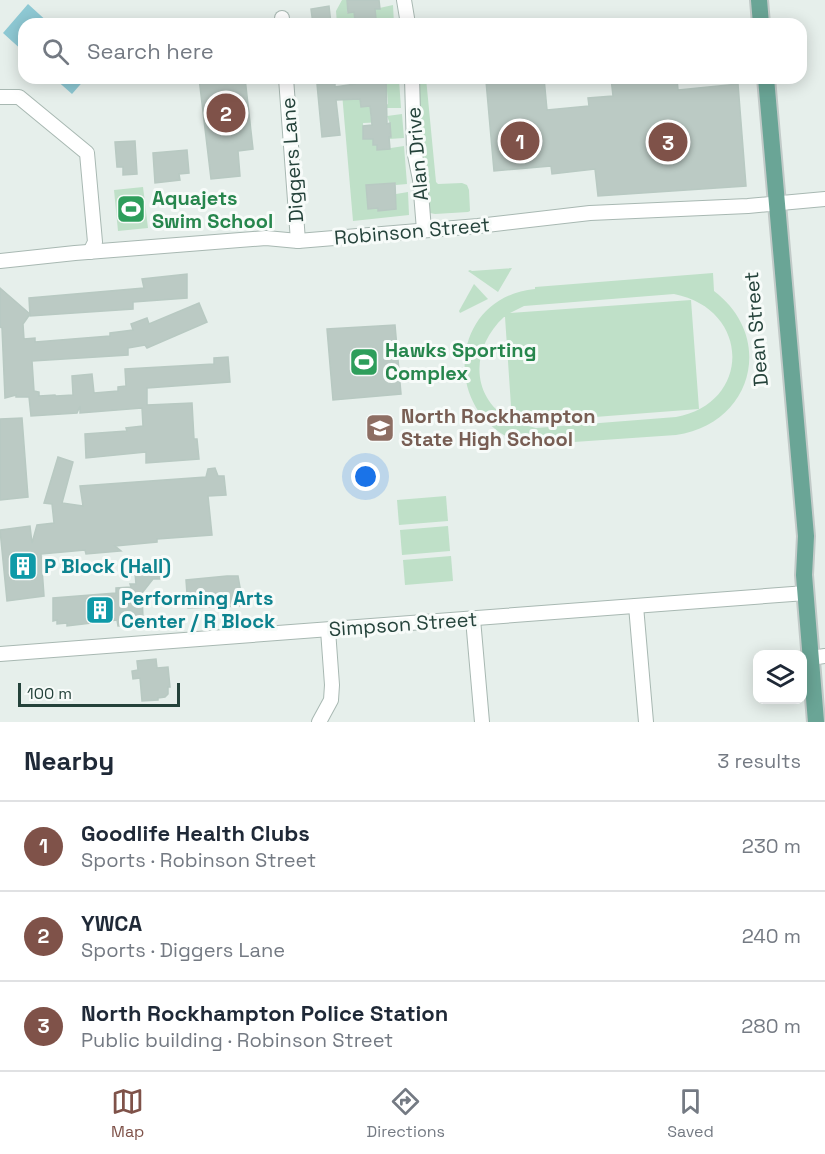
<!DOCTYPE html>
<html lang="en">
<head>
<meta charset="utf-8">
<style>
  :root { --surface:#fff; --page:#f2f2f3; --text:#1f2937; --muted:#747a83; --line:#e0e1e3; --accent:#7f5249 }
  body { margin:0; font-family:"Space Grotesk",sans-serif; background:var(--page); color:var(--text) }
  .controls { position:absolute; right:18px; bottom:18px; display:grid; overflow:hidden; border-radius:12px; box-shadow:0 3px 15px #0003 }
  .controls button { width:54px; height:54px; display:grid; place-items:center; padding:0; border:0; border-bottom:2px solid var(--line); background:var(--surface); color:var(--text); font:30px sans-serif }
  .scale { position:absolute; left:18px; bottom:15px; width:162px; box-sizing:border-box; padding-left:6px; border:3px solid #24423a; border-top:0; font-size:16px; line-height:21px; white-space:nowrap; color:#24423a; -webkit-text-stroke:4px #f7fbf9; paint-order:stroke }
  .you { position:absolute; left:366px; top:477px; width:21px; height:21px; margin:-15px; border:4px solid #fff; border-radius:50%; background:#1a73e8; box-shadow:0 0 0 9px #1a73e833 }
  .badge { display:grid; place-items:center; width:39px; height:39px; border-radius:50%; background:var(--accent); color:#fff; font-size:20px; font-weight:700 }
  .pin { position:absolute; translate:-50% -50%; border:3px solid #fff; box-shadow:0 2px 6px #0006 }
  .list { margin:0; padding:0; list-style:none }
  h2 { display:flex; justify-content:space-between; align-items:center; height:78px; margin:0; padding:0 24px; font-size:26px }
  h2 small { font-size:20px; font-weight:400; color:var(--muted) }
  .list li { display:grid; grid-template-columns:39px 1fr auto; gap:18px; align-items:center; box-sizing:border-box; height:90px; padding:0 24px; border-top:2px solid var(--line) }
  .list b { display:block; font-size:22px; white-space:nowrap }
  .list p { margin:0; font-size:20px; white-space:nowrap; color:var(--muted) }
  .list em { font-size:20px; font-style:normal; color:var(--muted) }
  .icon { flex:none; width:33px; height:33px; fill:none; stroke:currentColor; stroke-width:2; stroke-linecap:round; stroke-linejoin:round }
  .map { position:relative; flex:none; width:825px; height:722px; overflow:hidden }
  .search { position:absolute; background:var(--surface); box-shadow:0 3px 15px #0003; left:18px; right:18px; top:18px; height:66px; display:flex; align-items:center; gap:15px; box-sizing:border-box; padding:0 21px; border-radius:18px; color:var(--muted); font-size:22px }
  .sheet { height:348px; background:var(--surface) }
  nav { display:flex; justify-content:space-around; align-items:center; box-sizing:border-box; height:84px; border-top:2px solid var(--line); background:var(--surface); font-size:16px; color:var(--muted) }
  nav a { display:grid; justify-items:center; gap:3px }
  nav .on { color:var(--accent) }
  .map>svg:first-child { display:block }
</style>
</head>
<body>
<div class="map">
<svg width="825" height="722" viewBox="0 0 825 722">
  <rect width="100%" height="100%" fill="#e6efeb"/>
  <g fill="#bfe0c8" fill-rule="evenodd">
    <polygon points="342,0 347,0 347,13 354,12 355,21 376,19 375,9 393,5 394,24 337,24 336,11"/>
    <polygon points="416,78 426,78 436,182 438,184 462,183 467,185 469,190 470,211 468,212 435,214 430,213 427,208 418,139"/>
    <polygon points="399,80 401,108 386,108 386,105 388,104 387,91 360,93 361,107 370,106 371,119 386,118 387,122 363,123 364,139 373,139 373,145 377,145 378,150 404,146 407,184 396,185 394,183 366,185 368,209 378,208 379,211 396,209 396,194 408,192 409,215 353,221 342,93"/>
    <polygon points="402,114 404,138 389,139 390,124 387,116"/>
    <polygon points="143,187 148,228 118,231 114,190"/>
    <polygon points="512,268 498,292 468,271 470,270 472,271"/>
    <path d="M713,273L714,291C776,338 752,424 676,435L530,445C441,426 443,298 535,289V287ZM674,294C751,309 752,403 676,417L536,428L517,423L699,409L691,300L510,313L524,306ZM504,317H505L512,421C469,398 471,347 504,317Z"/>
    <polygon points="474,284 488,299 460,313 459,311"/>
    <polygon points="446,496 448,521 399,525 397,500"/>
    <polygon points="448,526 450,551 402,555 400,530"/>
    <polygon points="451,556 453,581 405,585 403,560"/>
  </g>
  <g fill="#8ec9d4">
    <polygon points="28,4 50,24 24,24 24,52 3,33"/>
    <polygon points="54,78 86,78 72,94"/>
  </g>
  <g fill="#bbcac4" stroke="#b8c9c2" stroke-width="1.5">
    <polygon points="347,0 379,0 380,9 375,9 376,19 355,21 354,12 348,13"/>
    <polygon points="329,6 331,24 313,24 311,9"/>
    <polygon points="199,78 245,78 253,149 238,151 240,176 211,179"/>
    <polygon points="354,78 386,78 387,124 390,123 391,137 389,137 390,149 377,150 377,145 373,145 373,139 363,139 363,126 372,125 370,106 361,107 360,99 336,100 340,135 322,137 317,84 335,83 335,87 355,84"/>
    <polygon points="525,78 544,78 547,110 589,106 588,98 613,96 611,78 677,78 678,90 738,84 746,186 598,196 595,169 552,174 551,166 494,171 486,81"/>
    <polygon points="135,141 137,174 123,175 123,167 117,167 115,142"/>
    <polygon points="187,150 189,173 179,174 180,180 155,183 153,153"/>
    <polygon points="395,183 396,209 378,211 378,208 368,209 366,185"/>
    <polygon points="187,274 187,298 133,302 133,309 30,316 29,298 144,288 142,279"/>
    <polygon points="0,288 30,314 23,324 24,339 35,338 35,342 110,336 110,333 133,330 131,324 147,318 149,324 199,303 207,322 147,348 145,345 128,348 128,355 32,361 34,391 39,392 39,396 55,395 56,396 73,395 72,376 92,374 94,393 118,391 118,387 126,386 125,369 214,364 214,358 228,357 230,382 147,388 147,405 192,403 194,439 197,439 199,459 146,463 146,452 86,458 85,434 127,431 126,428 143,426 142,408 80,413 80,406 77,413 31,416 29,397 16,397 16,395 5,398 2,328 0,327"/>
    <polygon points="395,325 401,394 333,400 327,329"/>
    <polygon points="22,418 28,497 0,500 0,419"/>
    <polygon points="58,457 73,462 62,503 83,506 80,486 206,477 208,469 215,468 218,476 224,476 226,495 208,496 212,535 157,539 157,542 115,546 121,551 86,554 85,550 41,554 44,596 7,601 0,530 30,526 32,543 37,525 54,523 52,504 44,503"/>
    <polygon points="156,560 165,568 166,579 153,579 142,593 143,618 131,618 132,625 118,626 117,620 67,626 67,623 57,624 57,620 53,621 53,598 116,593 116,588 131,587 130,584 136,584 134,562 142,568 149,567"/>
    <polygon points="227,576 238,576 241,593 239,594 239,606 188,608 186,580"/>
    <polygon points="156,659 157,668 168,667 170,687 168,687 168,694 165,697 158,698 158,700 142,701 140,678 133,679 132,671 138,670 137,661"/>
  </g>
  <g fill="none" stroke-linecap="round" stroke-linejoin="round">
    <g stroke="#a8b8b2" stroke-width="16">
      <g id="minor">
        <polyline points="404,0 408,24"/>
        <polyline points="282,18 282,24"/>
        <polyline points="286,78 298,241"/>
        <polyline points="412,78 414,150 420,180 424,230"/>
        <polyline points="0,97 19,97 87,153 95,242 90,252"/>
        <polyline points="0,261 75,253 266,238 298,241 478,226 590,213 748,206 825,199"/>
        <polyline points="636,606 646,722"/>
        <polyline points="473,619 482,722"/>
        <polyline points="0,654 806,593"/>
        <polyline points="811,658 825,656"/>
        <polyline points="319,722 331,700 332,685 328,630"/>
      </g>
    </g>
    <g stroke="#c2cac8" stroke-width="20">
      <g id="major">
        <polyline points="759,0 761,24"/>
        <polyline points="766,78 806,536 804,575 816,722"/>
      </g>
    </g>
    <use href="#minor" stroke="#fff" stroke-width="14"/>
    <use href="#major" stroke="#6aa596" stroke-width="16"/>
  </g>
  <defs>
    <g id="stadium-square" transform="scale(1.5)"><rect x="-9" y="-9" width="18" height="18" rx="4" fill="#2e9e5b" stroke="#f7fbf9"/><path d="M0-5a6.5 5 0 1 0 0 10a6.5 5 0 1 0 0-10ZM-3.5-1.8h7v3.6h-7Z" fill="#fff"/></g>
    <g id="school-square" transform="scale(1.5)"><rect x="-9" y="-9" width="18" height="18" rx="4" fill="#8d6e63" stroke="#f7fbf9"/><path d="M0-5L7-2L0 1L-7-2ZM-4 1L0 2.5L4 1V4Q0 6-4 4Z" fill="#fff"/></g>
    <g id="building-square" transform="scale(1.5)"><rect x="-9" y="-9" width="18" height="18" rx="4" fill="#0f9aa8" stroke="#f7fbf9"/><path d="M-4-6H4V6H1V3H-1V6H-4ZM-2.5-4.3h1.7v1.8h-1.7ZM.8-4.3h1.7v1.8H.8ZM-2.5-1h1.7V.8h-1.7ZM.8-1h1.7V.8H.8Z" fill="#fff"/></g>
  </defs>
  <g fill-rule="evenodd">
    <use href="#stadium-square" x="131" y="209"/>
    <use href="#stadium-square" x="364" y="362"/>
    <use href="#school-square" x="380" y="428"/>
    <use href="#building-square" x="23" y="566"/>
    <use href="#building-square" x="100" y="610"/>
  </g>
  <g text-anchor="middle" stroke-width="6" stroke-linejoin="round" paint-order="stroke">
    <g font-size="20" fill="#24423a" stroke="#f7fbf9">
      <text transform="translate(417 154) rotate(-95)" y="7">Alan Drive</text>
      <text transform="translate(292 160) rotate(-94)" y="7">Diggers Lane</text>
      <text transform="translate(412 231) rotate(-5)" y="7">Robinson Street</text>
      <text transform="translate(756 329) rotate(-95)" y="7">Dean Street</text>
      <text transform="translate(403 624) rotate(-4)" y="7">Simpson Street</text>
    </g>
    <g font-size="20" font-weight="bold" fill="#27864d" stroke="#f7fbf9" text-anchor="start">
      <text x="152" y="205">Aquajets<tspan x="152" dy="23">Swim School</tspan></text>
      <text x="385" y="357">Hawks Sporting<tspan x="385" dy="23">Complex</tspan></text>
    </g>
    <g font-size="20" font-weight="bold" fill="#785e54" stroke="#f7fbf9" text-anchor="start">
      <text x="401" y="423">North Rockhampton<tspan x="401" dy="23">State High School</tspan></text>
    </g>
    <g font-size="20" font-weight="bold" fill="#0d838f" stroke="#f7fbf9" text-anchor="start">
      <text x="44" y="573">P Block (Hall)</text>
      <text x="121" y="605">Performing Arts<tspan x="121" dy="23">Center / R Block</tspan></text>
    </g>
  </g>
</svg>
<div class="controls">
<button><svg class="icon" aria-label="layers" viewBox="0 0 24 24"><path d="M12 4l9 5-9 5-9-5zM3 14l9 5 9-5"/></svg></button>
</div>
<div class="scale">100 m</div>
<div class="you"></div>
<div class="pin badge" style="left:520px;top:141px">1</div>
<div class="pin badge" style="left:226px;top:113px">2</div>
<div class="pin badge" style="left:668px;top:142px">3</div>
<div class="search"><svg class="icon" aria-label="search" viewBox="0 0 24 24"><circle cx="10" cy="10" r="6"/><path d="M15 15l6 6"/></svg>Search here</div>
</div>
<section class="sheet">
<h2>Nearby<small>3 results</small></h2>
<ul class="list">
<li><span class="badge">1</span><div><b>Goodlife Health Clubs</b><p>Sports · Robinson Street</p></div><em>230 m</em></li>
<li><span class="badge">2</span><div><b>YWCA</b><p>Sports · Diggers Lane</p></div><em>240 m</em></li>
<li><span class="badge">3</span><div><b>North Rockhampton Police Station</b><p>Public building · Robinson Street</p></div><em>280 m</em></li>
</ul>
</section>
<nav>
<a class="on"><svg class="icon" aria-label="map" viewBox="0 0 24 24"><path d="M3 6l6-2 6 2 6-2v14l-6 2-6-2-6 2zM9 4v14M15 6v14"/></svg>Map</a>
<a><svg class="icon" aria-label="directions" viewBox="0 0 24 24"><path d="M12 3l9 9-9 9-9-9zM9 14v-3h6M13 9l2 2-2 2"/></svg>Directions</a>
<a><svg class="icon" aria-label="saved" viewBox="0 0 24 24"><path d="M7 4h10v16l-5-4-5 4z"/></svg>Saved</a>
</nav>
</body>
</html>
